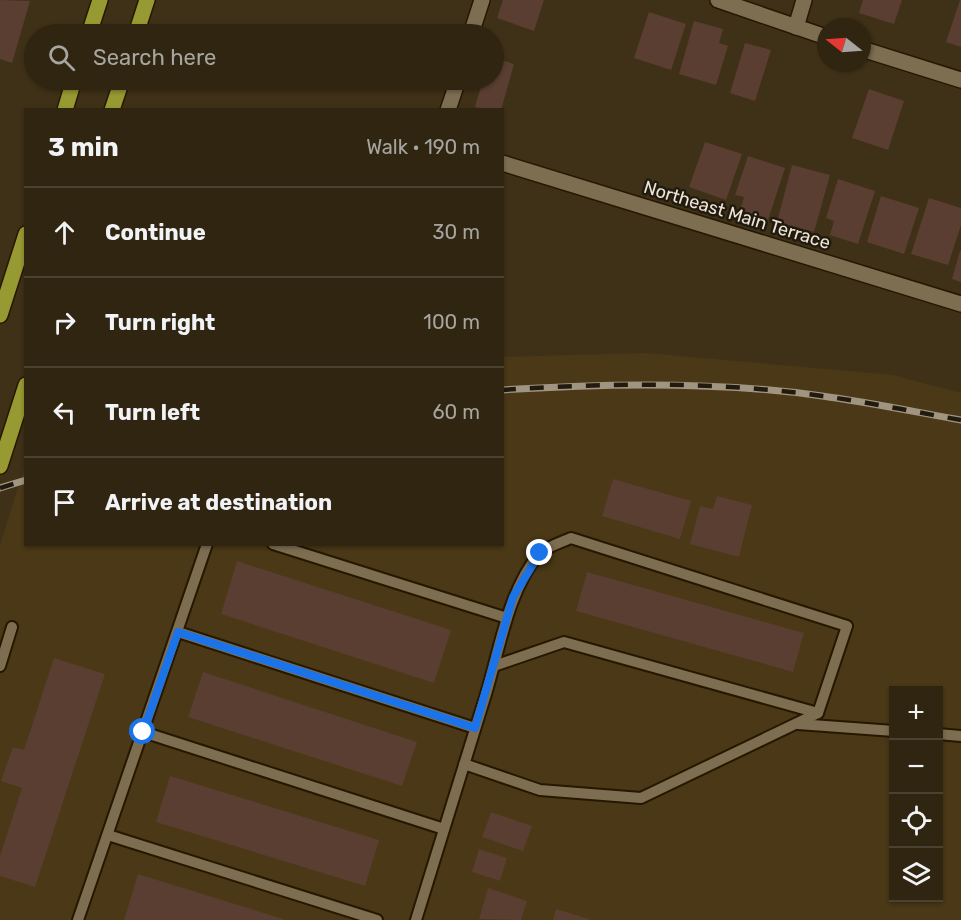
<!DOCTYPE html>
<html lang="en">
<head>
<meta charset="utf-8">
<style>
  :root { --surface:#2f2511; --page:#3b311f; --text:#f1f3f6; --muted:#a7a59f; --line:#4a4231 }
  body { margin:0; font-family:Rubik,sans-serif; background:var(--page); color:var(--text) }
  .controls { position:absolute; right:18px; bottom:18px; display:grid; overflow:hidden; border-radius:0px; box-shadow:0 2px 4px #0004 }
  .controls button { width:54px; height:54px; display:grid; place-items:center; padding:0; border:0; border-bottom:2px solid var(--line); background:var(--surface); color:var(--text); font:30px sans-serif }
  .compass { position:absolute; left:817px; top:18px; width:54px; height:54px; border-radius:50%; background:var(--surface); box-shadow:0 2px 4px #0004; rotate:287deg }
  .stop { position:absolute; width:18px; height:18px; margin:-14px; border:4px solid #1a73e8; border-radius:50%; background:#fff }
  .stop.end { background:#1a73e8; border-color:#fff; box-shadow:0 2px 6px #0008 }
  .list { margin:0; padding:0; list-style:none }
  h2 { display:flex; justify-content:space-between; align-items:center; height:78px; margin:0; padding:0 24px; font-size:26px }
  h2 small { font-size:20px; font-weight:400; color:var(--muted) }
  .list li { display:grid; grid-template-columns:39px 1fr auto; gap:18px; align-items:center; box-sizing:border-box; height:90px; padding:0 24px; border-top:2px solid var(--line) }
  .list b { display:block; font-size:22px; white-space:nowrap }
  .list em { font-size:20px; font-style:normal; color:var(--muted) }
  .icon { flex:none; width:33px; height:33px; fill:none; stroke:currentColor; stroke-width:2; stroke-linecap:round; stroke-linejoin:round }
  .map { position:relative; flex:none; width:961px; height:920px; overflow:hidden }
  .search { position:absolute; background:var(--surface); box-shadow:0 2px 4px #0004; left:24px; top:24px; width:480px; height:66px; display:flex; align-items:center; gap:15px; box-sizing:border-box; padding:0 21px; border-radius:33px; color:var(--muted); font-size:22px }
  .panel { position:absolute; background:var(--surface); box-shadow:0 2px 4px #0004; left:24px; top:108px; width:480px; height:438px; border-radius:0px }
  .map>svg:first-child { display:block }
</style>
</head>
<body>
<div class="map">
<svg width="961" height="920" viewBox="0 0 961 920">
  <rect width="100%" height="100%" fill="#3f3117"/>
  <path fill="#4a3816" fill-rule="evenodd" d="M647,353L893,375L961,393V920H0V545L25,465L26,544H502L503,357ZM894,690H938V898H894Z"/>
  <g fill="#5a3e31">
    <polygon points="0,0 30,1 12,63 0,59"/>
    <polygon points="503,0 544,0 534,31 497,18"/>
    <polygon points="863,0 902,0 894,24 859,13"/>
    <polygon points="960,0 961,0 961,47 946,42"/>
    <polygon points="649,12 686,24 671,70 634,58"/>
    <polygon points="694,21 723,29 719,43 728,46 716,85 679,74"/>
    <polygon points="745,43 771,50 755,101 730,93"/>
    <polygon points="494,58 514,64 501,110 485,110 475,107 483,80 494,80"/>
    <polygon points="869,89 904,101 888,150 852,138"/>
    <polygon points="705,142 742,154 726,200 689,187"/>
    <polygon points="748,156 785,168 768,220 740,211 744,197 735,195"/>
    <polygon points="792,165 830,175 814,232 777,222"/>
    <polygon points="838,179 875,191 858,244 830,235 834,221 826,218"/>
    <polygon points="881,196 919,208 904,254 867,242"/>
    <polygon points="929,198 961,208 961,225 948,265 911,254"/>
    <polygon points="960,251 961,251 961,282 952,279"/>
    <polygon points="613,479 691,501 680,539 602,516"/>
    <polygon points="717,496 752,505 739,557 690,544 700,506 713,509"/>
    <polygon points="237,561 451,630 434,683 221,614"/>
    <polygon points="587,572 804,633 793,672 576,611"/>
    <polygon points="54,658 105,674 35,887 0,876 0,856 22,788 1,781 13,747 24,750"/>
    <polygon points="203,672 417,742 402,786 188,717"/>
    <polygon points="170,776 379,840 365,886 156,822"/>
    <polygon points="491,812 532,826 523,851 482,837"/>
    <polygon points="479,849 507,858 500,881 472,872"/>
    <polygon points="138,874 283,919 283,920 124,920"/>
    <polygon points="488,888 527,901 521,920 479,919"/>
    <polygon points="556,909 589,919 589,920 553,920"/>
  </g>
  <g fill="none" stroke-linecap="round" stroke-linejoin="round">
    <g stroke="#261800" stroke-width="14">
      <g id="lane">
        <polyline points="273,544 507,618"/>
        <polyline points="178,632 475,728"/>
        <polyline points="0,666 12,627"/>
        <polyline points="494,666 564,642 818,713"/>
        <polyline points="798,724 894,731"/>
        <polyline points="143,732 444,829"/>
        <polyline points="938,734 961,736"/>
        <polyline points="108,835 377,920"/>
        <polyline points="78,920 207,544"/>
        <path d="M416,920C439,845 463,769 486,694C500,648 508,591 539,554C546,547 562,542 571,538L847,626L818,713L641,798L540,790L464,764"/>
      </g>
    </g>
    <g stroke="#261800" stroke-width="18">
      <g id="street">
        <polyline points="718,0 826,37"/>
        <polyline points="796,27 804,0"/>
        <polyline points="471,34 482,0"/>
        <polyline points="862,49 961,80"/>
        <polyline points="448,110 458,80"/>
        <polyline points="502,163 961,304"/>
      </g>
    </g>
    <g stroke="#261800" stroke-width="18">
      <g id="primary">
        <polyline points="89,34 100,0"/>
        <polyline points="136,34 147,0"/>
        <polyline points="65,110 74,80"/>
        <polyline points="112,110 122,80"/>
        <polyline points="0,315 26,234"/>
        <polyline points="0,466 26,385"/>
      </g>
    </g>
    <use href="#lane" stroke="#7d6d51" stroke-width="10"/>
    <use href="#street" stroke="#7d6d51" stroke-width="15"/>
    <use href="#primary" stroke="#979932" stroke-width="15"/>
    <g stroke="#a19581" stroke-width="7">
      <g id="rail">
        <path d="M502,390C607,383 717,381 822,396C868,402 915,412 961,420"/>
        <polyline points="0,488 26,480"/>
      </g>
    </g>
    <use href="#rail" stroke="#211a0f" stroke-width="4.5" stroke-dasharray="14" stroke-linecap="butt"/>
  </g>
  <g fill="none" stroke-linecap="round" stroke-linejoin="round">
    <polyline stroke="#1a73e8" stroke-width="8" points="143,732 178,632 475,728 513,597 540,553"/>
  </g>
  <g text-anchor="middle" stroke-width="5" stroke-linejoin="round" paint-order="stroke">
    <g font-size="18" fill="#eee5d6" stroke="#211a0f">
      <text transform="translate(737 215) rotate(17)" y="6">Northeast Main Terrace</text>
    </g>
  </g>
</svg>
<div class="controls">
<button>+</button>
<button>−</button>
<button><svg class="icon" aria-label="locate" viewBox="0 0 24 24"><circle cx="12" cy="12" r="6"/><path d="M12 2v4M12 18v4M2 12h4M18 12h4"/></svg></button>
<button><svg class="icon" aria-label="layers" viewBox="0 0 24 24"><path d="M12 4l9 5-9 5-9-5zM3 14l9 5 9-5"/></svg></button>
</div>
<svg class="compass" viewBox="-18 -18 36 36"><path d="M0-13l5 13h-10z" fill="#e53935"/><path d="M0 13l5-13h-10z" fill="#a7a59f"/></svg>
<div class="stop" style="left:143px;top:732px"></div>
<div class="stop end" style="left:540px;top:553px"></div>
<div class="search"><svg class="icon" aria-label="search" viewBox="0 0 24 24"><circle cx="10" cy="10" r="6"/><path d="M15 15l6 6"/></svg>Search here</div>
<section class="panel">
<h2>3 min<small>Walk · 190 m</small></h2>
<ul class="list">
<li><svg class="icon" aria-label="ahead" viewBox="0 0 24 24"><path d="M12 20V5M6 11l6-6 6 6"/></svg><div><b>Continue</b></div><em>30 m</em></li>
<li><svg class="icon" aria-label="right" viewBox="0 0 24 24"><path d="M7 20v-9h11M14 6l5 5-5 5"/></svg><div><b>Turn right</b></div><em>100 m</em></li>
<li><svg class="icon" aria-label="left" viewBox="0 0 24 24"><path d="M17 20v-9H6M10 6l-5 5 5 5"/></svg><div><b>Turn left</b></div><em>60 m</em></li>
<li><svg class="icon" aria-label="arrive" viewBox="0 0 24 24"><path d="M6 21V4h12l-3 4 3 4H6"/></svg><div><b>Arrive at destination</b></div></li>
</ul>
</section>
</div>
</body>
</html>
